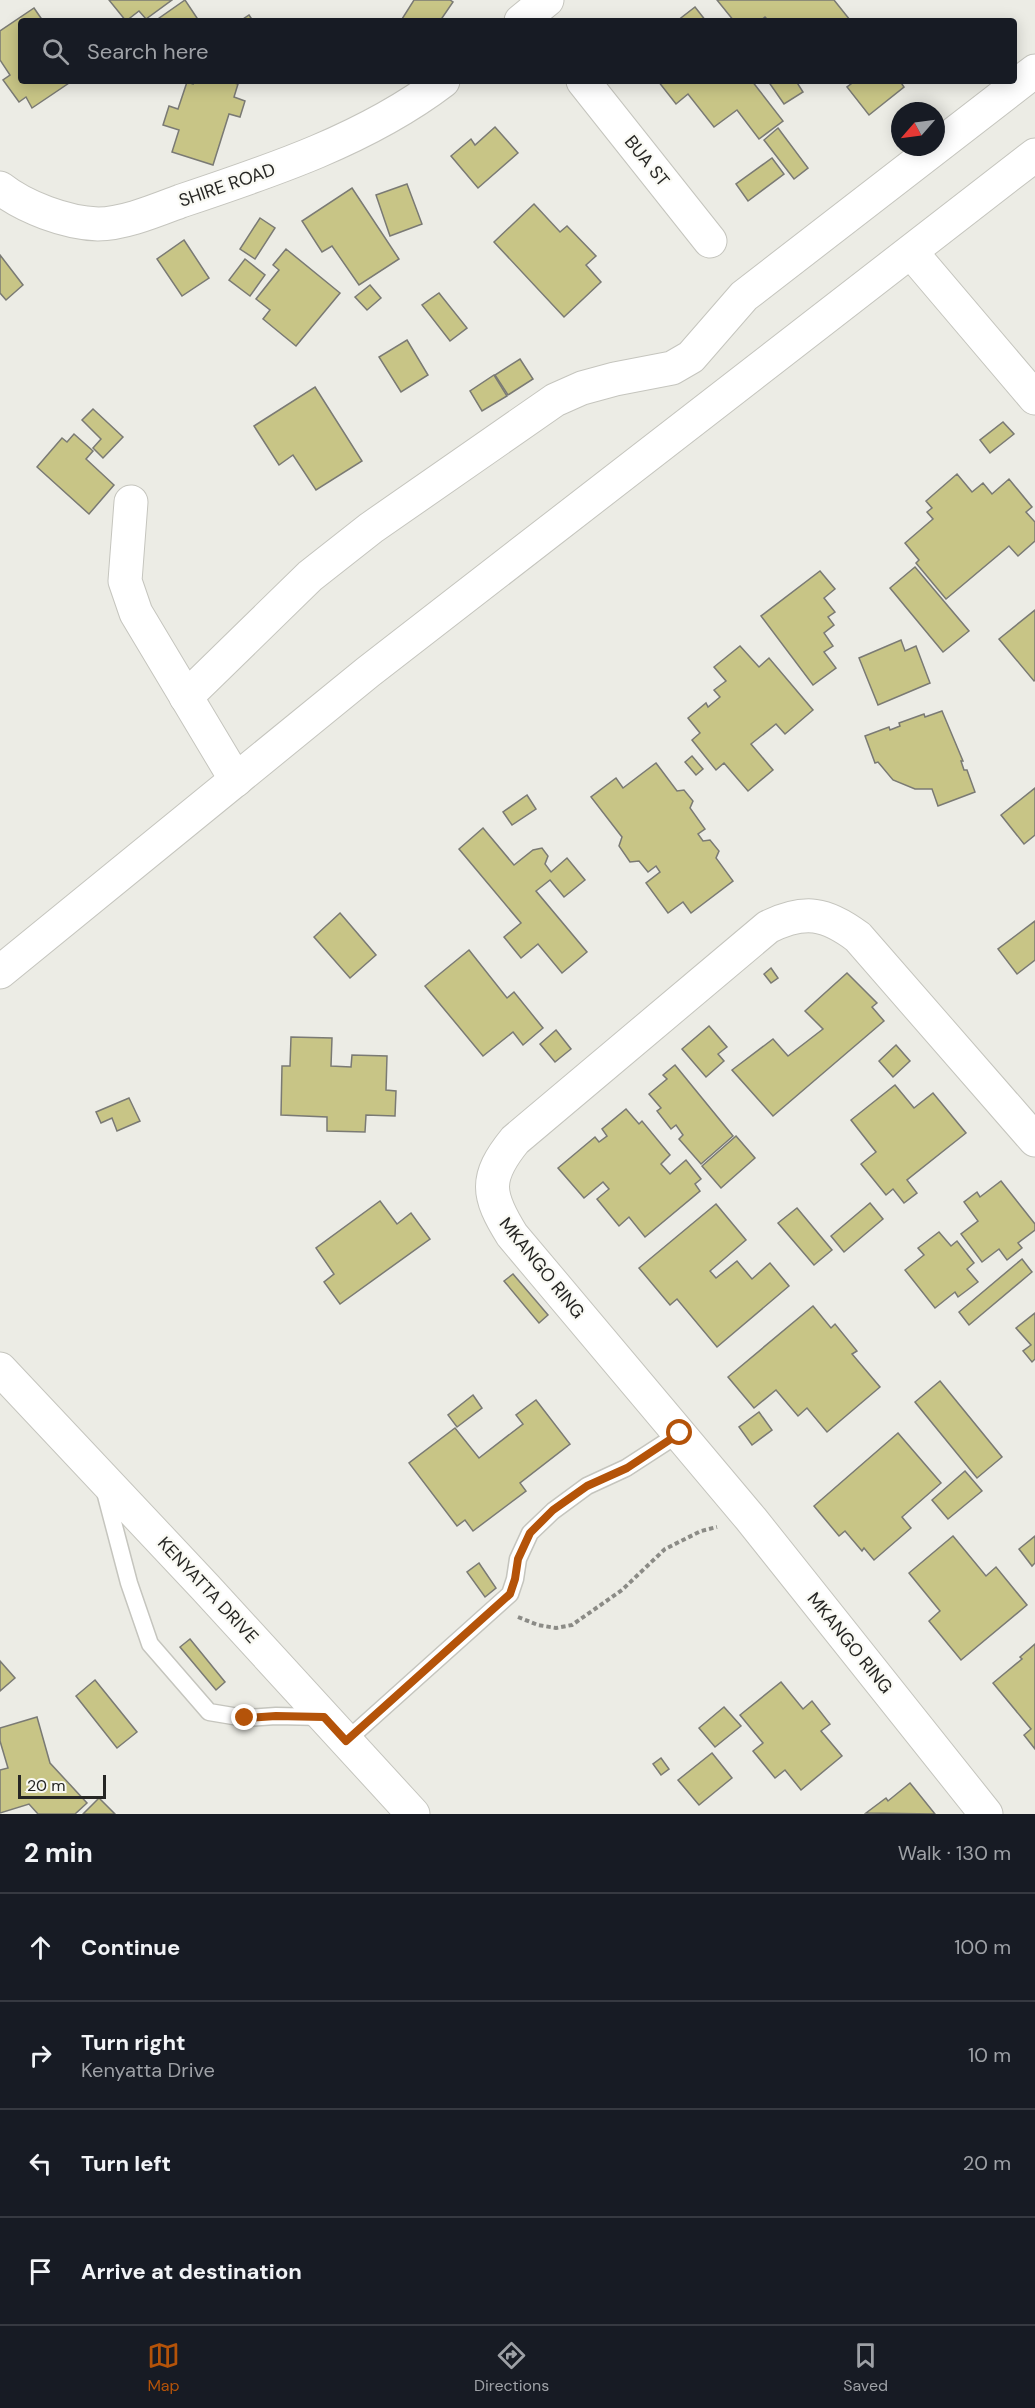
<!DOCTYPE html>
<html lang="en">
<head>
<meta charset="utf-8">
<style>
  :root { --surface:#171b24; --page:#242831; --text:#f1f3f6; --muted:#9ea1a6; --line:#363941; --accent:#b45309 }
  body { margin:0; font-family:"DM Sans",sans-serif; background:var(--page); color:var(--text) }
  .compass { position:absolute; left:891px; top:102px; width:54px; height:54px; border-radius:50%; background:var(--surface); box-shadow:0 3px 15px #0003; rotate:242deg }
  .scale { position:absolute; left:18px; bottom:15px; width:88px; box-sizing:border-box; padding-left:6px; border:3px solid #262624; border-top:0; font-size:16px; line-height:21px; white-space:nowrap; color:#262624; -webkit-text-stroke:4px #f9f9f3; paint-order:stroke }
  .stop { position:absolute; width:18px; height:18px; margin:-14px; border:4px solid #b45309; border-radius:50%; background:#fff }
  .stop.end { background:#b45309; border-color:#fff; box-shadow:0 2px 6px #0008 }
  .list { margin:0; padding:0; list-style:none }
  h2 { display:flex; justify-content:space-between; align-items:center; height:78px; margin:0; padding:0 24px; font-size:26px }
  h2 small { font-size:20px; font-weight:400; color:var(--muted) }
  .list li { display:grid; grid-template-columns:39px 1fr auto; gap:18px; align-items:center; box-sizing:border-box; height:108px; padding:0 24px; border-top:2px solid var(--line) }
  .list b { display:block; font-size:22px; white-space:nowrap }
  .list p { margin:0; font-size:20px; white-space:nowrap; color:var(--muted) }
  .list em { font-size:20px; font-style:normal; color:var(--muted) }
  .icon { flex:none; width:33px; height:33px; fill:none; stroke:currentColor; stroke-width:2; stroke-linecap:round; stroke-linejoin:round }
  .map { position:relative; flex:none; width:1035px; height:1814px; overflow:hidden }
  .search { position:absolute; background:var(--surface); box-shadow:0 3px 15px #0003; left:18px; right:18px; top:18px; height:66px; display:flex; align-items:center; gap:15px; box-sizing:border-box; padding:0 21px; border-radius:6px; color:var(--muted); font-size:22px }
  .sheet { height:510px; background:var(--surface) }
  nav { display:flex; justify-content:space-around; align-items:center; box-sizing:border-box; height:84px; border-top:2px solid var(--line); background:var(--surface); font-size:16px; color:var(--muted) }
  nav a { display:grid; justify-items:center; gap:3px }
  nav .on { color:var(--accent) }
  .map>svg:first-child { display:block }
</style>
</head>
<body>
<div class="map">
<svg width="1035" height="1814" viewBox="0 0 1035 1814">
  <rect width="100%" height="100%" fill="#ecece5"/>
  <g fill="#c8c586" stroke="#7a7a74" stroke-width="1.5">
    <polygon points="109,0 172,0 146,19 139,11 126,21"/>
    <polygon points="185,0 199,21 155,21"/>
    <polygon points="414,0 450,0 453,2 440,21 405,21 402,19"/>
    <polygon points="717,0 834,0 850,20 769,21 765,17 760,21 734,21"/>
    <polygon points="695,7 706,21 677,21"/>
    <polygon points="34,8 43,21 21,21 21,81 72,81 32,108 26,97 19,102 3,80 10,75 0,60 0,31"/>
    <polygon points="249,15 253,21 240,21"/>
    <polygon points="193,81 227,81 238,84 234,97 245,101 240,117 229,114 213,165 172,152 179,130 163,125 169,106 178,109 187,82 193,84"/>
    <polygon points="658,81 752,81 783,121 759,139 737,110 714,127 688,94 676,104"/>
    <polygon points="768,81 796,81 803,92 784,104"/>
    <polygon points="855,81 900,81 904,87 869,115 847,87"/>
    <polygon points="495,127 518,153 478,188 451,156 471,139 475,145"/>
    <polygon points="778,128 808,168 794,179 764,140"/>
    <polygon points="772,158 784,174 748,201 736,184"/>
    <polygon points="407,184 422,224 390,236 376,195"/>
    <polygon points="352,188 399,259 359,285 332,246 322,252 302,221"/>
    <polygon points="534,204 560,232 567,226 596,256 586,265 601,282 564,317 494,242"/>
    <polygon points="260,218 275,228 255,259 240,249"/>
    <polygon points="184,240 209,278 182,296 157,259"/>
    <polygon points="286,249 340,293 296,346 263,319 270,310 256,299 279,270 273,265"/>
    <polygon points="0,255 23,285 6,300 0,293"/>
    <polygon points="245,259 265,275 250,296 229,280"/>
    <polygon points="370,285 381,298 367,310 355,297"/>
    <polygon points="439,293 467,328 450,341 422,305"/>
    <polygon points="407,340 428,375 401,392 379,357"/>
    <polygon points="520,359 533,379 508,395 495,375"/>
    <polygon points="494,375 507,396 482,411 470,391"/>
    <polygon points="315,387 362,461 316,490 293,455 279,465 254,426"/>
    <polygon points="93,409 123,437 103,458 93,448 101,439 82,420"/>
    <polygon points="1003,422 1014,434 990,453 980,440"/>
    <polygon points="74,434 93,451 86,459 114,485 89,514 37,467 62,438 67,442"/>
    <polygon points="957,474 972,492 983,483 992,494 1009,479 1032,507 1026,512 1035,522 1035,541 1018,556 1009,546 946,599 916,563 919,560 905,543 933,519 927,512 932,508 926,501"/>
    <polygon points="915,567 969,631 943,652 890,588"/>
    <polygon points="820,571 835,589 824,598 835,612 828,617 834,625 824,633 833,646 824,652 836,668 813,685 761,616"/>
    <polygon points="1035,610 1035,680 1034,681 999,639"/>
    <polygon points="901,640 905,651 916,646 930,683 878,705 859,658"/>
    <polygon points="740,646 759,667 769,658 813,710 785,734 776,724 751,744 773,770 748,791 724,763 716,770 692,740 700,733 688,718 706,703 708,707 720,697 714,690 726,681 714,667"/>
    <polygon points="942,711 963,761 961,761 964,770 967,770 975,792 938,806 932,789 915,789 893,780 878,762 875,763 865,736 889,727 890,730 900,726 899,723 924,714 925,717"/>
    <polygon points="692,756 703,769 696,775 685,762"/>
    <polygon points="656,763 677,791 684,790 693,801 690,808 705,829 698,834 703,841 710,840 719,851 716,858 733,881 691,913 683,902 668,913 646,883 660,872 656,866 648,872 639,861 630,862 619,846 622,837 591,797 616,778 623,788"/>
    <polygon points="1035,788 1035,835 1024,844 1001,815"/>
    <polygon points="527,795 536,809 512,825 503,812"/>
    <polygon points="483,828 514,865 533,850 542,848 548,856 545,864 551,872 567,858 585,880 564,897 550,880 536,891 587,952 562,973 538,944 521,958 504,937 521,923 459,849"/>
    <polygon points="340,913 376,955 350,978 314,937"/>
    <polygon points="1035,921 1035,960 1017,974 998,949"/>
    <polygon points="469,950 507,998 514,992 543,1028 523,1045 513,1032 483,1056 425,986"/>
    <polygon points="771,968 778,978 771,983 764,974"/>
    <polygon points="847,973 877,1003 872,1007 884,1021 773,1116 732,1070 773,1039 788,1056 823,1029 805,1011"/>
    <polygon points="709,1026 727,1047 718,1054 724,1061 706,1077 682,1049"/>
    <polygon points="556,1030 571,1049 555,1062 540,1044"/>
    <polygon points="291,1037 332,1038 331,1066 351,1067 352,1055 387,1056 386,1090 396,1091 395,1116 366,1115 365,1132 327,1131 327,1117 281,1115 282,1066 290,1066"/>
    <polygon points="896,1045 910,1061 893,1077 879,1061"/>
    <polygon points="675,1065 733,1136 701,1164 679,1139 683,1135 676,1125 671,1129 657,1111 661,1108 649,1094 667,1079 663,1075"/>
    <polygon points="895,1085 914,1108 933,1093 966,1133 907,1180 917,1193 904,1203 893,1189 886,1195 861,1164 876,1152 851,1120"/>
    <polygon points="129,1098 140,1121 117,1131 112,1118 101,1123 96,1112"/>
    <polygon points="626,1109 639,1124 642,1121 670,1155 661,1164 670,1174 686,1160 701,1179 695,1184 700,1191 645,1237 629,1217 619,1226 597,1199 609,1189 603,1182 584,1198 558,1168 595,1137 599,1142 607,1136 602,1129"/>
    <polygon points="736,1136 755,1158 721,1188 702,1166"/>
    <polygon points="1001,1181 1035,1224 1035,1230 1018,1243 1022,1248 1007,1260 999,1249 982,1262 961,1234 978,1221 964,1202 977,1192 980,1197"/>
    <polygon points="380,1201 397,1224 411,1213 430,1239 340,1304 324,1282 334,1274 316,1248"/>
    <polygon points="870,1203 883,1219 844,1252 831,1236"/>
    <polygon points="716,1204 746,1240 710,1271 716,1278 737,1261 752,1279 770,1263 789,1286 717,1347 677,1299 670,1305 639,1268"/>
    <polygon points="797,1208 832,1250 814,1265 778,1223"/>
    <polygon points="939,1232 951,1246 957,1241 974,1263 967,1269 978,1282 958,1297 955,1292 935,1308 905,1270 924,1255 918,1248"/>
    <polygon points="1022,1259 1032,1272 969,1325 959,1312"/>
    <polygon points="513,1274 548,1315 539,1323 504,1281"/>
    <polygon points="813,1306 831,1328 835,1324 857,1351 852,1354 880,1387 827,1432 807,1408 798,1416 776,1390 754,1408 728,1377"/>
    <polygon points="1035,1313 1035,1359 1032,1362 1023,1351 1031,1345 1016,1328"/>
    <polygon points="940,1381 1002,1457 977,1478 915,1402"/>
    <polygon points="473,1395 482,1408 457,1427 448,1415"/>
    <polygon points="536,1400 570,1444 520,1483 526,1491 473,1531 465,1520 457,1526 409,1463 455,1428 479,1458 523,1424 516,1415"/>
    <polygon points="759,1412 772,1430 752,1445 739,1427"/>
    <polygon points="898,1433 941,1483 902,1517 911,1528 874,1560 864,1548 862,1551 845,1531 839,1536 814,1506"/>
    <polygon points="965,1471 982,1491 948,1519 932,1500"/>
    <polygon points="953,1536 986,1576 996,1567 1027,1605 961,1660 929,1621 940,1611 909,1573"/>
    <polygon points="1035,1536 1035,1563 1032,1566 1019,1549"/>
    <polygon points="479,1563 496,1588 485,1597 467,1572"/>
    <polygon points="190,1639 225,1682 216,1690 180,1647"/>
    <polygon points="1035,1644 1035,1749 1024,1735 1031,1729 993,1683 1022,1659 1020,1657"/>
    <polygon points="0,1661 15,1678 0,1691"/>
    <polygon points="95,1680 137,1732 117,1748 76,1696"/>
    <polygon points="781,1682 803,1709 812,1701 830,1724 821,1731 842,1756 801,1790 785,1770 775,1778 753,1751 763,1743 740,1715"/>
    <polygon points="724,1707 741,1726 715,1747 699,1728"/>
    <polygon points="37,1717 50,1763 87,1803 75,1814 38,1814 29,1804 0,1813 0,1770 8,1768 0,1741 0,1728"/>
    <polygon points="712,1753 732,1778 699,1805 678,1780"/>
    <polygon points="661,1758 669,1769 661,1775 653,1764"/>
    <polygon points="910,1783 935,1814 866,1813 886,1798 888,1801"/>
    <polygon points="99,1798 115,1814 83,1814"/>
  </g>
  <g fill="none" stroke-linecap="round" stroke-linejoin="round">
    <g stroke="#c5c5be" stroke-width="19">
      <g id="lane">
        <polyline points="104,1488 129,1583 150,1644 209,1712 245,1718 276,1716 323,1717"/>
        <polyline points="346,1741 510,1594 515,1579 518,1559 530,1533 553,1511 587,1486 626,1468 680,1433"/>
      </g>
    </g>
    <g stroke="#c5c5be" stroke-width="35">
      <g id="street">
        <polyline points="521,21 547,0"/>
        <polyline points="583,81 710,241"/>
        <path d="M0,188C24,207 66,223 98,224C124,224 157,210 181,201C271,171 367,139 443,81"/>
        <polyline points="911,252 1035,398"/>
        <polyline points="131,502 125,581 136,613 236,780"/>
        <polyline points="186,697 310,576 371,528 555,400 582,388 615,379 672,368 691,357 744,296 1035,71"/>
        <polyline points="0,972 368,672 1035,155"/>
        <polyline points="0,1369 205,1587 413,1814"/>
        <path d="M986,1814L751,1519L512,1235C487,1195 484,1178 515,1140L768,927C805,909 826,913 858,937L1035,1140"/>
      </g>
    </g>
    <polyline stroke="#8b8b86" stroke-width="4" stroke-dasharray="4.5 3" stroke-linecap="butt" points="518,1617 538,1625 556,1628 572,1625 622,1590 665,1549 701,1531 717,1527"/>
    <use href="#lane" stroke="#fff" stroke-width="16"/>
    <use href="#street" stroke="#fff" stroke-width="33"/>
  </g>
  <g fill="none" stroke-linecap="round" stroke-linejoin="round">
    <polyline stroke="#b45309" stroke-width="8" points="245,1718 276,1716 324,1717 346,1741 510,1594 515,1579 518,1559 530,1533 553,1510 587,1486 627,1468 680,1433"/>
  </g>
  <g text-anchor="middle" stroke-width="4.5" stroke-linejoin="round" paint-order="stroke">
    <g font-size="18" fill="#262624" stroke="#f9f9f3">
      <text transform="translate(647 161) rotate(51)" y="6">BUA ST</text>
      <text transform="translate(227 185) rotate(-19)" y="6">SHIRE ROAD</text>
      <text transform="translate(542 1268) rotate(51)" y="6">MKANGO RING</text>
      <text transform="translate(208 1590) rotate(47)" y="6">KENYATTA DRIVE</text>
      <text transform="translate(850 1643) rotate(51)" y="6">MKANGO RING</text>
    </g>
  </g>
</svg>
<svg class="compass" viewBox="-18 -18 36 36"><path d="M0-13l5 13h-10z" fill="#e53935"/><path d="M0 13l5-13h-10z" fill="#9ea1a6"/></svg>
<div class="scale">20 m</div>
<div class="stop" style="left:680px;top:1433px"></div>
<div class="stop end" style="left:245px;top:1718px"></div>
<div class="search"><svg class="icon" aria-label="search" viewBox="0 0 24 24"><circle cx="10" cy="10" r="6"/><path d="M15 15l6 6"/></svg>Search here</div>
</div>
<section class="sheet">
<h2>2 min<small>Walk · 130 m</small></h2>
<ul class="list">
<li><svg class="icon" aria-label="ahead" viewBox="0 0 24 24"><path d="M12 20V5M6 11l6-6 6 6"/></svg><div><b>Continue</b></div><em>100 m</em></li>
<li><svg class="icon" aria-label="right" viewBox="0 0 24 24"><path d="M7 20v-9h11M14 6l5 5-5 5"/></svg><div><b>Turn right</b><p>Kenyatta Drive</p></div><em>10 m</em></li>
<li><svg class="icon" aria-label="left" viewBox="0 0 24 24"><path d="M17 20v-9H6M10 6l-5 5 5 5"/></svg><div><b>Turn left</b></div><em>20 m</em></li>
<li><svg class="icon" aria-label="arrive" viewBox="0 0 24 24"><path d="M6 21V4h12l-3 4 3 4H6"/></svg><div><b>Arrive at destination</b></div></li>
</ul>
</section>
<nav>
<a class="on"><svg class="icon" aria-label="map" viewBox="0 0 24 24"><path d="M3 6l6-2 6 2 6-2v14l-6 2-6-2-6 2zM9 4v14M15 6v14"/></svg>Map</a>
<a><svg class="icon" aria-label="directions" viewBox="0 0 24 24"><path d="M12 3l9 9-9 9-9-9zM9 14v-3h6M13 9l2 2-2 2"/></svg>Directions</a>
<a><svg class="icon" aria-label="saved" viewBox="0 0 24 24"><path d="M7 4h10v16l-5-4-5 4z"/></svg>Saved</a>
</nav>
</body>
</html>
